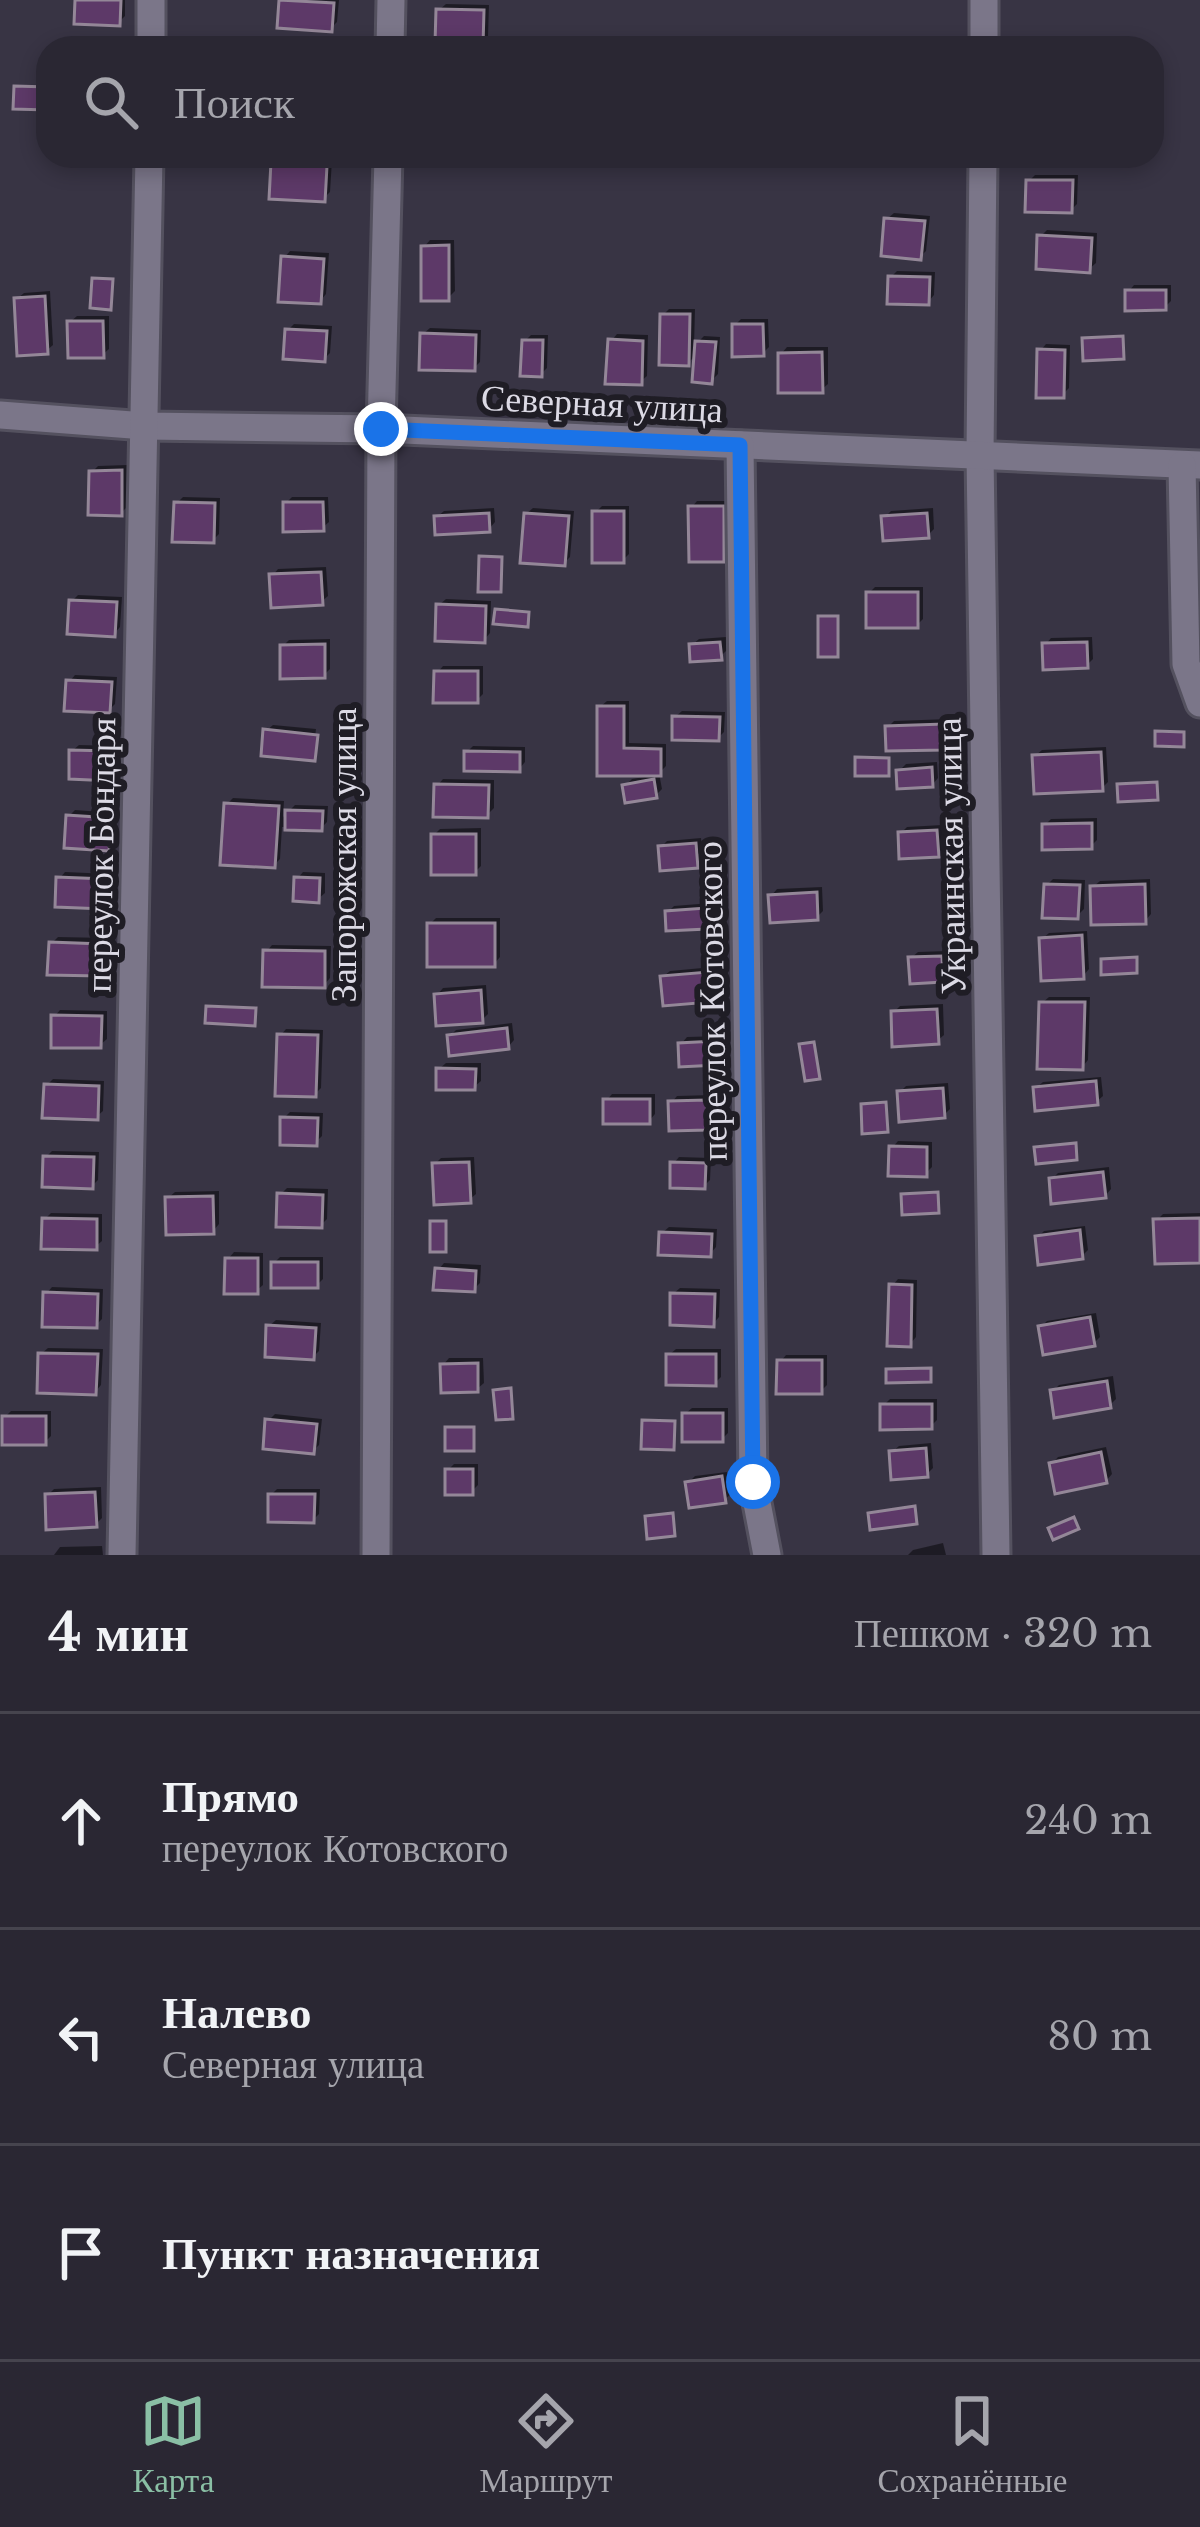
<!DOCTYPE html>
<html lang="ru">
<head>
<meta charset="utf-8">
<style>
  :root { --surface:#2a2733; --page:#36333f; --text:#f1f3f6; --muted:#a5a5ac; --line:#46444e; --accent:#8abfa5 }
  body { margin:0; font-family:"Libre Baskerville",serif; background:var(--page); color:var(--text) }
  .stop { position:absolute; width:36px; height:36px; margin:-27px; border:9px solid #1a73e8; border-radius:50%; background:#fff }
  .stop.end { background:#1a73e8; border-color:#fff; box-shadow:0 3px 12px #0008 }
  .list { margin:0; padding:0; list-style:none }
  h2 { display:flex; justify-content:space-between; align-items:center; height:156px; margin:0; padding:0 48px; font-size:51px }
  h2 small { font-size:39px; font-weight:400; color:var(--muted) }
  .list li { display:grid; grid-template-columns:78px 1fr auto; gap:36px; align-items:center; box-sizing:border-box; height:216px; padding:0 48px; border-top:3px solid var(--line) }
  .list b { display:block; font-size:45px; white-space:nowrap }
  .list p { margin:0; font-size:39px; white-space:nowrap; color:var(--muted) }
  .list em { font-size:39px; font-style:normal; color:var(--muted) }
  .icon { flex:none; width:66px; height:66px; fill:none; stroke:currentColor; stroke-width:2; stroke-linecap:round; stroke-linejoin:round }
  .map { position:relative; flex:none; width:1200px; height:1555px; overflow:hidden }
  .search { position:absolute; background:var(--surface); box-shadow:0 6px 18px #0003; left:36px; right:36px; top:36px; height:132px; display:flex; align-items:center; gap:30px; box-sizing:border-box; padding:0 42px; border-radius:36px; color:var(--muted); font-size:45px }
  .sheet { height:804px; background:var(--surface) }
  nav { display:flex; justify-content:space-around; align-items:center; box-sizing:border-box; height:168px; border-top:3px solid var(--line); background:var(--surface); font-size:33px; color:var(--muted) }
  nav a { display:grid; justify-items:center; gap:6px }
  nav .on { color:var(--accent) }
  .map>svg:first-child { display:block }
</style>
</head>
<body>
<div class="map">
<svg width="1200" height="1555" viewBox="0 0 1200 1555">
  <rect width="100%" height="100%" fill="#383444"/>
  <g fill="#0007">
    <polygon points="78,0 125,0 125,16 118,23"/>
    <polygon points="339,0 337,22 331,28 282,1"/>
    <polygon points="446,4 489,5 488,36 482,43 439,10"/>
    <polygon points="898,43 940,46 940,48 893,48"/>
    <polygon points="281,157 332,160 330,192 323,199 274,164"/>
    <polygon points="1035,175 1078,175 1077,204 1071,210 1029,181"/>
    <polygon points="894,213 930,216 926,251 920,257 887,219"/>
    <polygon points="1047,230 1097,233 1096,263 1089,269 1040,237"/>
    <polygon points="430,240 454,240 455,291 448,298 424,247"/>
    <polygon points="290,251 329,253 326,294 320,301 284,258"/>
    <polygon points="897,271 935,272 934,295 928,302 891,277"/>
    <polygon points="1134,285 1171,285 1171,301 1165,307 1128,292"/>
    <polygon points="50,291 53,345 46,351 17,299 24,293"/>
    <polygon points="669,309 695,309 694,346 704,336 720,337 718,374 711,381 697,354 688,363 663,315"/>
    <polygon points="77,316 109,316 109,349 102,355 70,322"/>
    <polygon points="741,319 768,319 769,347 763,353 735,325"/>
    <polygon points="294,324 332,326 330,353 324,359 288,330"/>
    <polygon points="430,328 481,330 480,362 474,368 423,334"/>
    <polygon points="617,334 648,335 647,376 640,382 611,341"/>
    <polygon points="531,335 548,335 547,368 541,374 525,341"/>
    <polygon points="1046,344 1070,345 1069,388 1062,395 1040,351"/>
    <polygon points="787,347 828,347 828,384 821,390 781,354"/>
    <polygon points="127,465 128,506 121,513 92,472 98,466"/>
    <polygon points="183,497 220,498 219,534 213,540 177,503"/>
    <polygon points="292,497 328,497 329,522 322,528 286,503"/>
    <polygon points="697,501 729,501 729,552 723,559 691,508"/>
    <polygon points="602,506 629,506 629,554 623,560 596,512"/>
    <polygon points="494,508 495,522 489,529 437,517 444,511"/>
    <polygon points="533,508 574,511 570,557 564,563 526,514"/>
    <polygon points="933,508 934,529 928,535 884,518 891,511"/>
    <polygon points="326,567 328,596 321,602 272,576 278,569"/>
    <polygon points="875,587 923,587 923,619 917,625 869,593"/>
    <polygon points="78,595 122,597 120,627 114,634 72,601"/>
    <polygon points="446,599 491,601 490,633 484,640 439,605"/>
    <polygon points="726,637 727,650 720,657 692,645 699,639"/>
    <polygon points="1092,637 1093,659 1087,665 1045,645 1051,638"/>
    <polygon points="330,639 330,669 324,675 283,646 289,640"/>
    <polygon points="443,666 483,666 483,694 477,700 437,673"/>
    <polygon points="75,675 117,677 115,704 109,710 69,682"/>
    <polygon points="607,701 629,701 629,743 666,744 666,766 659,773 662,789 656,795 625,786 632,779 650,776 650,773 600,773 600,707"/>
    <polygon points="682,711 725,712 724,732 718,738 675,717"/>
    <polygon points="949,719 950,740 943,747 888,727 894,721"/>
    <polygon points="273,725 316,729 313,755 317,755 314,758 266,731"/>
    <polygon points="79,745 118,746 117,771 111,778 72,751"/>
    <polygon points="473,746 525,747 525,762 519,769 467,752"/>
    <polygon points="1106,747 1108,782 1102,788 1035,756 1042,750"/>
    <polygon points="937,762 938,778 932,785 899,771 906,764"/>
    <polygon points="443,779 494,780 494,808 487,815 437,786"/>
    <polygon points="233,798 284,801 283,817 295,805 328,806 327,822 321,828 282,827 280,859 274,865 227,804"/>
    <polygon points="75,810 116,813 115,842 108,848 69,816"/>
    <polygon points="1097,818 1097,840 1091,846 1045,825 1051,819"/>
    <polygon points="942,825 944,847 937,854 901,833 907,827"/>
    <polygon points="481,828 481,866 475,872 434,835 440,829"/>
    <polygon points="701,838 703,859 697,865 661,847 667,841"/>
    <polygon points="65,872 111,874 110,900 104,906 59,879"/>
    <polygon points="303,872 325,873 325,893 318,899 297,879"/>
    <polygon points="1053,879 1085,880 1084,909 1077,916 1047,885"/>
    <polygon points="1150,879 1151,914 1145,921 1093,887 1100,881"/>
    <polygon points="822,887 823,911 817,917 771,896 777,889"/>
    <polygon points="711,903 712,919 706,926 668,912 674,906"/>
    <polygon points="436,918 500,918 500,957 494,964 430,924"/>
    <polygon points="1087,931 1089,969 1083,976 1042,939 1049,933"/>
    <polygon points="58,937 108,938 107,967 100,973 52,943"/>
    <polygon points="272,945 331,946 330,978 324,985 266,952"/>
    <polygon points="947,951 948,973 942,979 911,958 918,952"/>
    <polygon points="713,967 716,993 709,999 663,977 670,971"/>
    <polygon points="486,985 488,1014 482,1020 437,995 443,988"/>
    <polygon points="1049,997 1090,997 1088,1060 1082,1067 1042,1003"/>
    <polygon points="943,1004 944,1035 937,1041 894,1012 900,1006"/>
    <polygon points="211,1005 257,1007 256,1021 209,1007"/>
    <polygon points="60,1010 107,1011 107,1039 100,1045 54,1017"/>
    <polygon points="512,1023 514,1040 508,1047 450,1036 456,1030"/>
    <polygon points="286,1029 323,1030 321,1088 315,1094 280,1036"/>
    <polygon points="721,1036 722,1055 715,1062 681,1044 687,1037"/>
    <polygon points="446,1063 481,1063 481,1081 474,1087 439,1069"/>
    <polygon points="1101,1077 1103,1096 1096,1102 1036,1088 1043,1082"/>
    <polygon points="53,1079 104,1081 103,1111 96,1117 47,1085"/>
    <polygon points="948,1083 950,1109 944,1115 900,1092 906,1086"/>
    <polygon points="612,1094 655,1094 655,1114 649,1121 606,1101"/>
    <polygon points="712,1095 712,1121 706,1127 671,1103 677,1096"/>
    <polygon points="290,1112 323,1113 322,1136 315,1143 283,1119"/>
    <polygon points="898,1141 932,1142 932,1167 925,1174 892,1148"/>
    <polygon points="52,1151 99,1152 98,1180 92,1186 46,1157"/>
    <polygon points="474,1157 476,1194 469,1200 435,1164 441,1158"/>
    <polygon points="679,1157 711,1158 710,1180 704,1186 673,1164"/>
    <polygon points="1109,1167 1111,1189 1105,1196 1052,1179 1058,1173"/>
    <polygon points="287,1188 328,1189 327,1219 321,1225 280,1195"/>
    <polygon points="219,1191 219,1224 213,1231 168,1198 175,1192"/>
    <polygon points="51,1213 102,1214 102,1241 95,1247 45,1219"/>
    <polygon points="1200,1213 1200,1260 1156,1221 1163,1214"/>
    <polygon points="1085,1226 1088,1250 1082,1256 1038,1237 1044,1231"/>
    <polygon points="669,1227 717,1229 716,1247 710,1254 662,1233"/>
    <polygon points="234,1252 263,1253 263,1285 256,1291 228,1259"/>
    <polygon points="280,1257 323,1257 323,1279 317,1285 274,1263"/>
    <polygon points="444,1263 481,1265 480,1283 474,1289 438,1270"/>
    <polygon points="898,1279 917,1280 916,1337 910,1344 892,1286"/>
    <polygon points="52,1287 103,1289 102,1319 96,1325 46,1294"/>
    <polygon points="680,1288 720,1289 719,1317 713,1324 673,1294"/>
    <polygon points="1096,1313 1100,1337 1094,1343 1041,1327 1047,1321"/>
    <polygon points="276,1320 321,1323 319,1351 313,1357 269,1326"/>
    <polygon points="48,1348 103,1349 101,1385 95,1392 41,1354"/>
    <polygon points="676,1349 721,1349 721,1377 715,1383 669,1355"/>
    <polygon points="786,1355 827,1355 827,1385 821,1391 780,1362"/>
    <polygon points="449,1358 483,1358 484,1383 477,1389 443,1365"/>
    <polygon points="1113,1376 1116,1399 1110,1405 1053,1391 1059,1385"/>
    <polygon points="890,1399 937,1399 937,1420 931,1426 883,1406"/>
    <polygon points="692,1408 728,1408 728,1433 722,1439 685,1414"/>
    <polygon points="11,1411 51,1411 51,1436 45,1442 5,1417"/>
    <polygon points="275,1414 322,1419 319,1445 313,1451 268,1421"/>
    <polygon points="931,1443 933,1468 927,1474 892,1452 899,1446"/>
    <polygon points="1106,1447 1112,1474 1106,1481 1052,1464 1058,1457"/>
    <polygon points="454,1464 478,1464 478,1485 471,1492 448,1470"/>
    <polygon points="727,1472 731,1494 724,1500 688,1483 695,1476"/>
    <polygon points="101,1487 102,1518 96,1524 48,1495 54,1489"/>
    <polygon points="277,1489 320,1489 319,1514 313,1520 271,1495"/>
    <polygon points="943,1543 946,1555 908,1555 913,1550"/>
    <polygon points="102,1546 103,1555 54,1555 60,1547"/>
  </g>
  <g fill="#5d3968" stroke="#948798" stroke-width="3">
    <polygon points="75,0 121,0 120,26 74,24"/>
    <polygon points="279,0 334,3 332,32 277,28"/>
    <polygon points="436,9 484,10 483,46 435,44"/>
    <polygon points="14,86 48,87 48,110 13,109"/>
    <polygon points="271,162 327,166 325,202 269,199"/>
    <polygon points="1026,180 1073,180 1072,213 1025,212"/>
    <polygon points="884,218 925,221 921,260 881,256"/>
    <polygon points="1037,235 1092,238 1090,273 1036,269"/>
    <polygon points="449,245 449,301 421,301 421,246"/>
    <polygon points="281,256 324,259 321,304 278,302"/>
    <polygon points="888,276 930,277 929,305 887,304"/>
    <polygon points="92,278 113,279 111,310 90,308"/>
    <polygon points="1125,290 1166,290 1166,310 1125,311"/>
    <polygon points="45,296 48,354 17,356 14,298"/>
    <polygon points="660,314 690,314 689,366 659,365"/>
    <polygon points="67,321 103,321 104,358 68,358"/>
    <polygon points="732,324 763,324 764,356 732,357"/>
    <polygon points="285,329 327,331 325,362 283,359"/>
    <polygon points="420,333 476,335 475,371 419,370"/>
    <polygon points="1123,336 1124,359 1083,361 1082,338"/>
    <polygon points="608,339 643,341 642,385 605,384"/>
    <polygon points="522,340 543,340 542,377 520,376"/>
    <polygon points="695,341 716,342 712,384 692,382"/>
    <polygon points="1037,349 1065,350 1064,398 1036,398"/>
    <polygon points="822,352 823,393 778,393 778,353"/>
    <polygon points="122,470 122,516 88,515 89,471"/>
    <polygon points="174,502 215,503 214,543 172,542"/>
    <polygon points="283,502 323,502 324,531 283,532"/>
    <polygon points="688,506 724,506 724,562 689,562"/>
    <rect x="592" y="511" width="32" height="52"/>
    <polygon points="489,513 490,532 435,535 434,516"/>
    <polygon points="524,513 569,516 565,566 520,563"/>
    <polygon points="927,513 929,538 883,541 881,516"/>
    <polygon points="479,556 502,557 501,592 478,592"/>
    <polygon points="321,572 323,605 271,608 269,574"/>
    <rect x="866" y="592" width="52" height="36"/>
    <polygon points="69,600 117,602 115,637 67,634"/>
    <polygon points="436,604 486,606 485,643 435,641"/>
    <polygon points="495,609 529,612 528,627 493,624"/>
    <rect x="818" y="616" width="20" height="41"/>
    <polygon points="720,642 722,660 690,662 689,644"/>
    <polygon points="1087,642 1088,668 1043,670 1042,643"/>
    <polygon points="325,644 325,678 280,679 280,645"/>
    <polygon points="434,671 478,671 478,703 433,703"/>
    <polygon points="66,680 112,682 110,713 64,711"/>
    <polygon points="597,706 624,706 624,748 661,749 661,776 597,776"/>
    <polygon points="672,716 720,717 719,741 672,740"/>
    <polygon points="944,724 944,750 886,751 885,726"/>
    <polygon points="263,729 318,735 315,761 261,756"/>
    <polygon points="1155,731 1184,732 1184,747 1155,746"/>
    <polygon points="69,750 113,751 112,781 69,779"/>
    <polygon points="464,751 520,752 520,772 464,771"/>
    <polygon points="1101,752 1103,791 1034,794 1032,755"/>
    <polygon points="855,757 889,758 889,776 855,776"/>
    <polygon points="932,767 933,787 897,789 896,770"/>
    <polygon points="654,779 657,798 625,803 622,785"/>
    <polygon points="1157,782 1158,800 1118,802 1117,784"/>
    <polygon points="434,784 489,785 488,818 433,817"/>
    <polygon points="224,803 279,806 275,868 220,865"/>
    <polygon points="285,810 323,811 322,831 285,830"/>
    <polygon points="66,815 112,818 109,851 64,848"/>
    <polygon points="1092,823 1092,849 1042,850 1042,824"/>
    <polygon points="937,830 939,857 899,859 898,832"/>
    <rect x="431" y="834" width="45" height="41"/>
    <polygon points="696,843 698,868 660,871 658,846"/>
    <polygon points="56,877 106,879 105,909 55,907"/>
    <polygon points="294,877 320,878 319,903 293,901"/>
    <polygon points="1044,884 1080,885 1078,919 1042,918"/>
    <polygon points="1145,884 1146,924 1091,925 1090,886"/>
    <polygon points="817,892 818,920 770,923 768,895"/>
    <polygon points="706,908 707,929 666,931 665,911"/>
    <rect x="427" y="923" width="68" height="44"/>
    <polygon points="1082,935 1084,979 1041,981 1039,938"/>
    <polygon points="49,942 103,944 101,976 47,975"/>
    <polygon points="263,950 325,951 325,988 262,987"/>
    <polygon points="942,956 943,982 910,984 908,957"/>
    <polygon points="1137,957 1137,973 1101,975 1101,959"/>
    <polygon points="708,972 711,1002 663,1006 660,976"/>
    <polygon points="481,990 483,1023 436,1026 434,994"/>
    <polygon points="1039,1002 1085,1002 1083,1070 1037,1069"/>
    <polygon points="206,1006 256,1008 255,1026 205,1023"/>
    <polygon points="937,1009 939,1044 892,1047 891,1011"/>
    <polygon points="51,1015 102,1016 101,1048 51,1048"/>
    <polygon points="507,1028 509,1049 449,1056 447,1035"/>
    <polygon points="277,1034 318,1035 316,1097 275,1096"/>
    <polygon points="716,1041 717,1065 679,1067 678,1043"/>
    <polygon points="814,1042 820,1079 805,1081 799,1044"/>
    <polygon points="436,1068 476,1069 475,1090 436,1090"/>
    <polygon points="1096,1081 1098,1105 1035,1111 1033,1087"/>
    <polygon points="44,1084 99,1086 98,1120 42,1118"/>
    <polygon points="943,1088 945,1118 899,1122 897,1091"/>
    <rect x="603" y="1099" width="47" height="25"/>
    <polygon points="707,1100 707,1130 669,1131 668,1101"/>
    <polygon points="886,1102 888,1132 862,1134 861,1104"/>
    <polygon points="280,1117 318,1118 317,1146 280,1145"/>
    <polygon points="1076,1143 1077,1160 1036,1164 1034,1147"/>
    <polygon points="889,1146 927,1147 927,1177 888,1176"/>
    <polygon points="43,1156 94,1157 93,1189 42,1187"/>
    <polygon points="469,1162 471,1203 434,1205 432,1163"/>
    <polygon points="670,1162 706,1163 705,1189 670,1188"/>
    <polygon points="1103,1172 1106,1198 1051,1204 1049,1178"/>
    <polygon points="938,1192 939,1213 902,1215 901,1194"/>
    <polygon points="277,1193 323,1195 322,1228 276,1227"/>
    <polygon points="213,1196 214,1234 166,1235 165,1197"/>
    <polygon points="42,1218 97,1219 97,1250 41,1249"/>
    <polygon points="1200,1218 1200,1263 1155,1264 1153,1219"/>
    <rect x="430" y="1221" width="16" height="31"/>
    <polygon points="1080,1230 1083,1259 1038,1265 1035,1236"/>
    <polygon points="659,1232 712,1234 711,1257 658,1255"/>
    <polygon points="225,1258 258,1258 258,1294 224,1294"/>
    <rect x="271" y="1262" width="47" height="26"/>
    <polygon points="435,1268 476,1271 475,1292 433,1290"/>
    <polygon points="889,1284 912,1285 911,1347 887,1346"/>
    <polygon points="43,1292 98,1294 97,1328 42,1327"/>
    <polygon points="670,1293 715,1294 714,1327 670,1325"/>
    <polygon points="1090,1317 1095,1346 1043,1355 1038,1326"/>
    <polygon points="266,1325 316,1328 314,1360 265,1357"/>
    <polygon points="38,1353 98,1354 96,1395 37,1393"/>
    <polygon points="666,1354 716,1354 716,1386 666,1385"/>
    <polygon points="777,1360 822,1360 822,1394 776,1394"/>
    <polygon points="478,1363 478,1392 441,1393 440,1364"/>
    <polygon points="931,1368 931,1382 886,1383 886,1369"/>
    <polygon points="1107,1381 1111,1408 1054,1418 1050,1390"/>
    <polygon points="511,1388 513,1419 496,1420 493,1390"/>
    <polygon points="880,1404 932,1404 932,1429 880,1430"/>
    <rect x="682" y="1413" width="41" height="29"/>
    <rect x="2" y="1416" width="44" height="29"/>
    <polygon points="265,1419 317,1424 314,1454 263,1449"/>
    <polygon points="642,1420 675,1421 674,1450 641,1449"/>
    <rect x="445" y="1427" width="29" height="24"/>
    <polygon points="926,1448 928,1477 891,1480 889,1451"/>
    <polygon points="1101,1452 1107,1483 1055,1494 1049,1463"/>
    <rect x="445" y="1469" width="28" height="26"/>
    <polygon points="722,1476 726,1503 689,1508 685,1482"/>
    <polygon points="95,1492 97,1527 46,1530 45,1494"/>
    <polygon points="268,1494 315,1494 314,1523 268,1522"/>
    <polygon points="915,1506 917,1524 870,1530 868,1513"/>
    <polygon points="673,1513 675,1536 647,1539 645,1516"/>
    <polygon points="1074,1517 1079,1529 1053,1540 1048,1528"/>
  </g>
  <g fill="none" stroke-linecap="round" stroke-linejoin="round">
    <g stroke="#54515f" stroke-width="33">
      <g id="minor">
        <polyline points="151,48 151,0"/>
        <polyline points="390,48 391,0"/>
        <polyline points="984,48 984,0"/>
        <polyline points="983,156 980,454 996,1555"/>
        <polyline points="0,415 145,426 381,429 1200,465"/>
        <polyline points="740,445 753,1482 767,1555"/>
        <polyline points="1182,465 1186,664 1200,703"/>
        <polyline points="122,1555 149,156"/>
        <polyline points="376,1555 381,429 388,156"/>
      </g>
    </g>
    <use href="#minor" stroke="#7b7689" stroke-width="27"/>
  </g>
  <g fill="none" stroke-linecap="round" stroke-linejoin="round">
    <polyline stroke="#1a73e8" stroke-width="15" points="381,429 740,445 753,1482"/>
  </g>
  <g text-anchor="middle" stroke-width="12" stroke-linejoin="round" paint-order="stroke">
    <g font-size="36" fill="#dcdae5" stroke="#1f1d25">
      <text transform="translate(602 403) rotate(3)" y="13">Северная улица</text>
      <text transform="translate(100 855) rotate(-89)" y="13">переулок Бондаря</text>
      <text transform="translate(343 855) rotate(-90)" y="13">Запорожская улица</text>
      <text transform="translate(950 856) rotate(-91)" y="13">Украинская улица</text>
      <text transform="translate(711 1001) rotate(-91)" y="13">переулок Котовского</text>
    </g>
  </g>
</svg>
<div class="stop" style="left:753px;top:1482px"></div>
<div class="stop end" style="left:381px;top:429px"></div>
<div class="search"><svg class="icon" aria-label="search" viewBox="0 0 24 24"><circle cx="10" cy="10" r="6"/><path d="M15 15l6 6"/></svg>Поиск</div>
</div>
<section class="sheet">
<h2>4 мин<small>Пешком · 320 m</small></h2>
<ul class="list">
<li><svg class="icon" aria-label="ahead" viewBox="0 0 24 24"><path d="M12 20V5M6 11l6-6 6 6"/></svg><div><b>Прямо</b><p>переулок Котовского</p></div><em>240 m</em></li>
<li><svg class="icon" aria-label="left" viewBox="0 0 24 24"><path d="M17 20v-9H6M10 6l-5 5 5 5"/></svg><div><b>Налево</b><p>Северная улица</p></div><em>80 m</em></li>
<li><svg class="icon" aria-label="arrive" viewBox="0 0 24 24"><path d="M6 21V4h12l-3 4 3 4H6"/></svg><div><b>Пункт назначения</b></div></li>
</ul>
</section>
<nav>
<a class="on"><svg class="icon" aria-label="map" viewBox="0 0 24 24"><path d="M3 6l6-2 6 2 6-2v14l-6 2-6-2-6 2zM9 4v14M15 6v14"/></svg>Карта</a>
<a><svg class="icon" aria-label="directions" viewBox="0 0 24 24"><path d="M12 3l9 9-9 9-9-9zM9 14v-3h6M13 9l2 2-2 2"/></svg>Маршрут</a>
<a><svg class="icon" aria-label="saved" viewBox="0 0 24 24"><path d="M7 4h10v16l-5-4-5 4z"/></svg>Сохранённые</a>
</nav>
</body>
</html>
